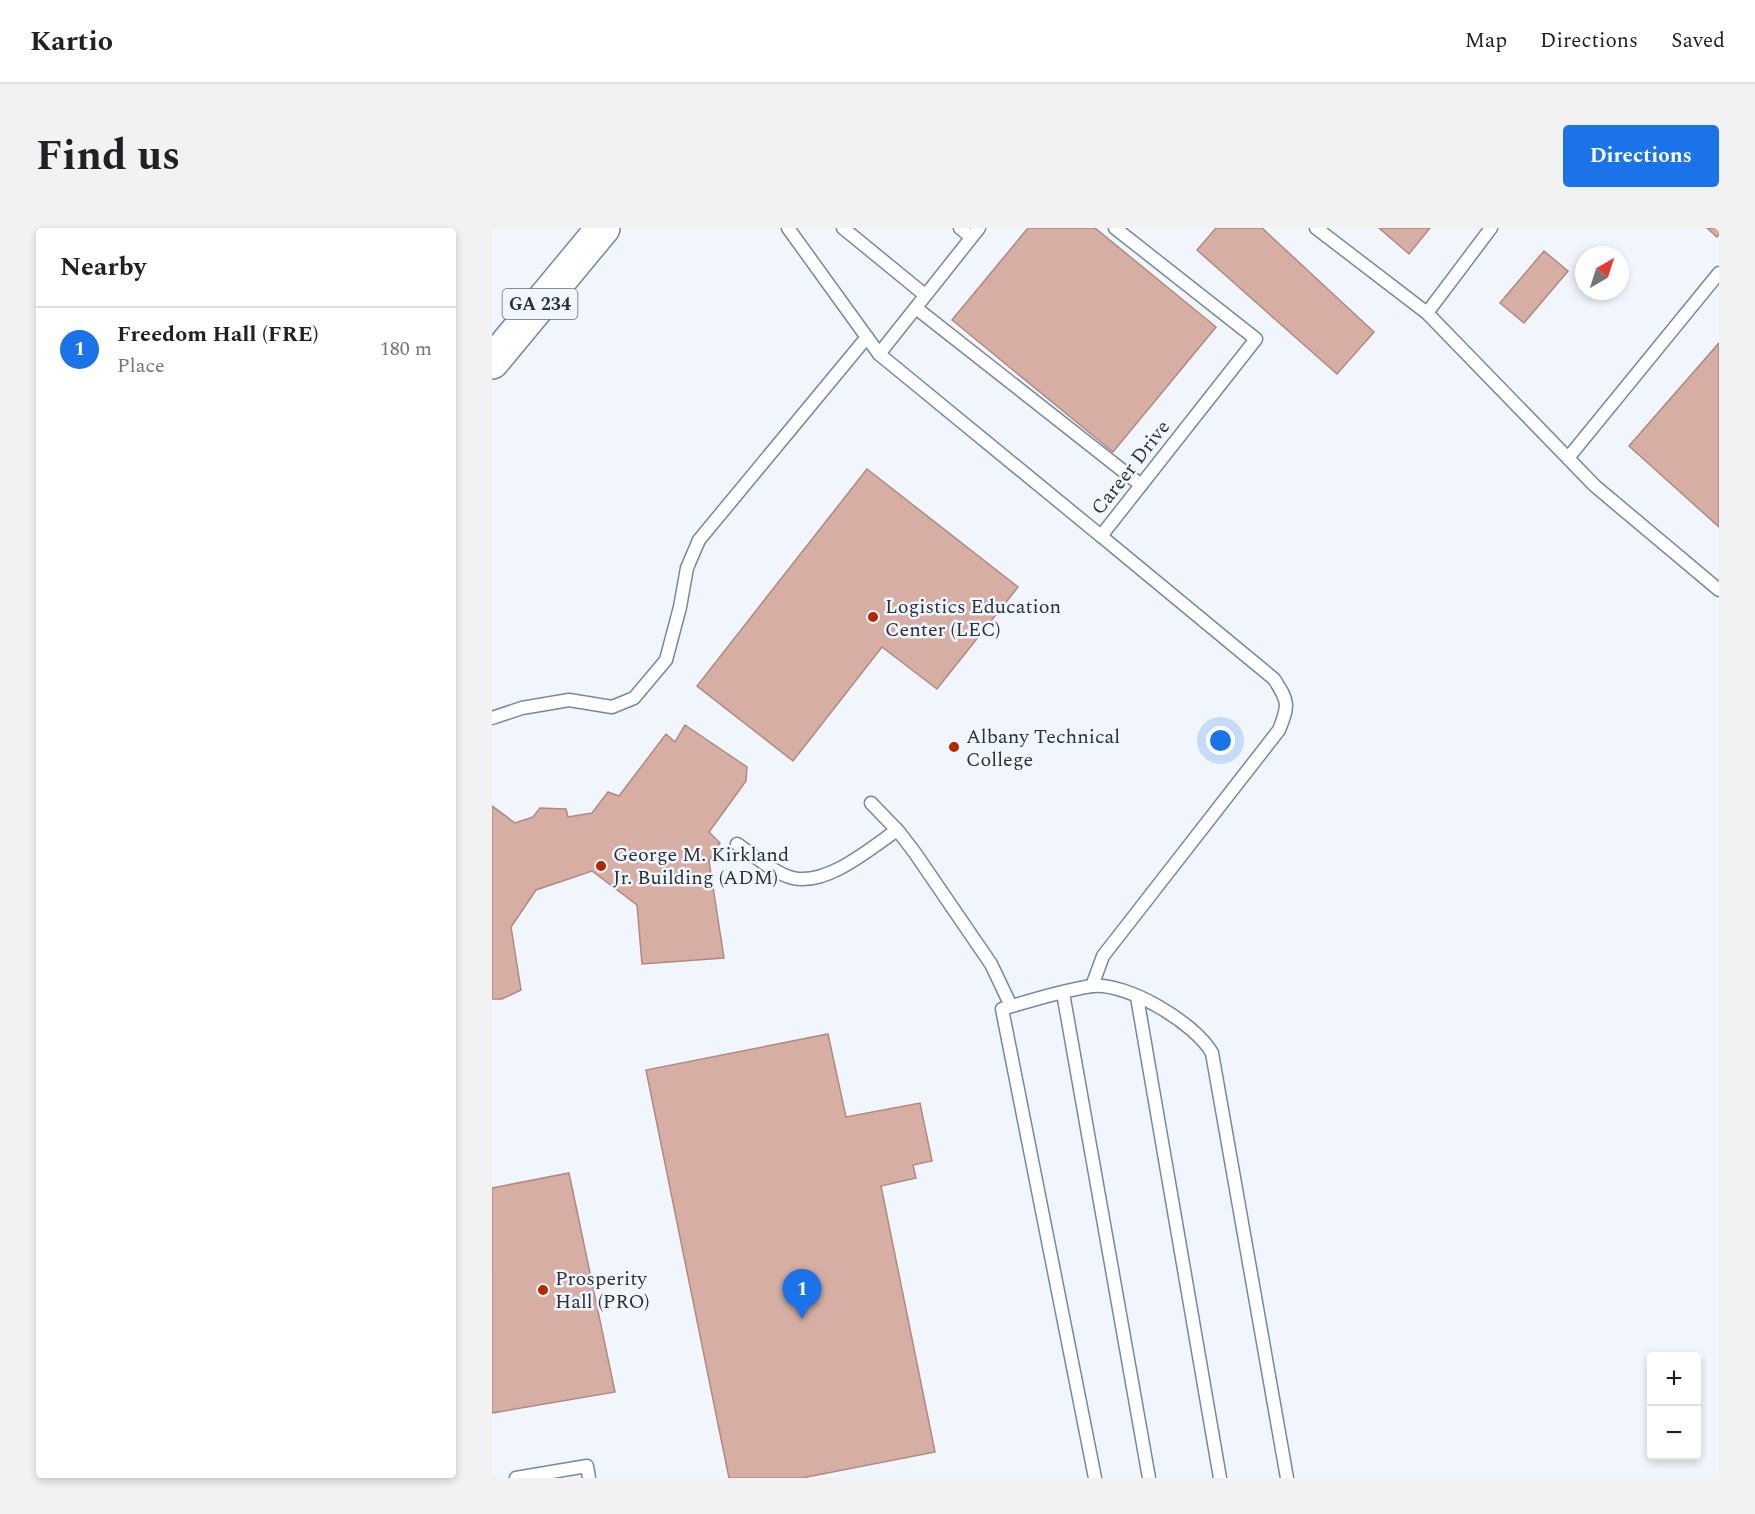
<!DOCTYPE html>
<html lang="en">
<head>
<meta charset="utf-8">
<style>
  :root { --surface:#fff; --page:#f2f2f2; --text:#202124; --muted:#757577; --line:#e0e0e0; --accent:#1a73e8 }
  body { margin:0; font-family:Spectral,serif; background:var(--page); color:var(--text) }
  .controls { position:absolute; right:18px; bottom:18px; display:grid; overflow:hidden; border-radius:6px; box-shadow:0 3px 9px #0003 }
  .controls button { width:54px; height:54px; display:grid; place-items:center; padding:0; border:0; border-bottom:2px solid var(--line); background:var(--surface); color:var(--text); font:30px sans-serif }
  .compass { position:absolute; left:1083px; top:18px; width:54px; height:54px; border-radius:50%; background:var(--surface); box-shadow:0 3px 9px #0003; rotate:39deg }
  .you { position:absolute; left:729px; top:513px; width:21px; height:21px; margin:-15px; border:4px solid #fff; border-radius:50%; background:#1a73e8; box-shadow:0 0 0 9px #1a73e833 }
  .badge { display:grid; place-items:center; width:39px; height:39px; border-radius:50%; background:var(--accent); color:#fff; font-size:20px; font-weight:700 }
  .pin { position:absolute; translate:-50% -50px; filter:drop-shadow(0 2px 3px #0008) }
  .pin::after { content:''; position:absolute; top:32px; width:21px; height:18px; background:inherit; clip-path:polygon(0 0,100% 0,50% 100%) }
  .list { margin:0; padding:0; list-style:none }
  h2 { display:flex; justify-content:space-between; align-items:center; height:78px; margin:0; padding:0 24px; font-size:26px }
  h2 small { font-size:20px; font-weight:400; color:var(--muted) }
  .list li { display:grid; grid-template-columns:39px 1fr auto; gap:18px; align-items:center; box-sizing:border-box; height:84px; padding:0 24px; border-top:2px solid var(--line) }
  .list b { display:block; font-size:22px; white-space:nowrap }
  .list p { margin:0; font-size:20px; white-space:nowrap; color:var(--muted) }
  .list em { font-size:20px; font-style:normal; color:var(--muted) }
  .map { position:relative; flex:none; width:1227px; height:1250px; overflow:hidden; border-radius:6px }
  header { display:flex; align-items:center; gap:36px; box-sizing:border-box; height:84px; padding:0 30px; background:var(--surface); border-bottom:2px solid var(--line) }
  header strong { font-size:28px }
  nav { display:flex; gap:33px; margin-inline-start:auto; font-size:21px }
  .intro { display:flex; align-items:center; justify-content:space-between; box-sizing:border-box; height:144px; padding:0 36px }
  h1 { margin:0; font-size:42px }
  .button { padding:15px 27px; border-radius:6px; background:var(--accent); color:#fff; font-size:21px; font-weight:700 }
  main { display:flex; gap:36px; padding:0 36px }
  aside { flex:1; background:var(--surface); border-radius:6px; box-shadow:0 3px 9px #0003 }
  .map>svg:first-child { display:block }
</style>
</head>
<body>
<header>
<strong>Kartio</strong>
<nav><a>Map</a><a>Directions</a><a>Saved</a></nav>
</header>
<div class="intro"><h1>Find us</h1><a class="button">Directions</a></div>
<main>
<aside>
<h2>Nearby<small></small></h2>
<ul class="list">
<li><span class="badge">1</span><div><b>Freedom Hall (FRE)</b><p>Place</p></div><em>180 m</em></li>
</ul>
</aside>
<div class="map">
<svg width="1227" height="1250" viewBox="0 0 1227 1250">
  <rect width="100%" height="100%" fill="#f1f6fc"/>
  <g fill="#d6aea4" stroke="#b08a80" stroke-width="1.5">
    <polygon points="536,0 603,0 724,99 621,224 460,92"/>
    <polygon points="724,0 770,0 882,104 845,146 705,22"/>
    <polygon points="887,0 938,0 917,26"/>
    <polygon points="1215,0 1227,0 1227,7 1225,9"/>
    <polygon points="1052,23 1076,43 1032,95 1008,75"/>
    <polygon points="1227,115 1227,299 1137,218"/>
    <polygon points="375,241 526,359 445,461 390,419 301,533 205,458"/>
    <polygon points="193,497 255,539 254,553 217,604 228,615 217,633 232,730 150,736 145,677 100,643 44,662 19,699 29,762 10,771 0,771 0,578 23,595 41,589 48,580 74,581 76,589 100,585 116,564 127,568 174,506 183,514"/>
    <polygon points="336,806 354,889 428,875 440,933 421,937 424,950 389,958 443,1224 310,1250 237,1250 154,842"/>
    <polygon points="77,945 123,1164 0,1185 0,960"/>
  </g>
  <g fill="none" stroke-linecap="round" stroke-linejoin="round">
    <g stroke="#7588a5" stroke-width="15">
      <g id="lane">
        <polyline points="296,0 387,126 609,308 764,111 623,0"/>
        <polyline points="351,0 433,67"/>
        <polyline points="468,0 479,9"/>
        <polyline points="824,0 935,85"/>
        <polyline points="999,0 935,85 1103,258 1227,362"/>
        <polyline points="424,80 649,257"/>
        <polyline points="387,126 487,0"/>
        <polyline points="1076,230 1227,45"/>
        <polyline points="0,490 30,480 77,472 120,479 142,470 174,432 188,379 195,340 207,312 375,109"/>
        <polyline points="379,575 407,604 423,625 499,736 519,778"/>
        <path d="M245,616C260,626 283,646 301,650C335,658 379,620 405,602"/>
        <path d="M600,758L611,728L787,502C797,477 797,474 782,451L609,308"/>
        <polyline points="571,765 657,1250"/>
        <polyline points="645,769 728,1250"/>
        <polyline points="24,1250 95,1238 97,1250"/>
        <path d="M603,1250L510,781C537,773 572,762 600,758C635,754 703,795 720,825L795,1250"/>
      </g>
    </g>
    <g stroke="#7588a5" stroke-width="36">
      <polyline id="primary" points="0,134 111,0"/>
    </g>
    <use href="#lane" stroke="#fff" stroke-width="12"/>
    <use href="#primary" stroke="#fff" stroke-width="33"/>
  </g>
  <g fill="#b32801" stroke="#f1f6fc" stroke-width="2">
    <circle cx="381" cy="389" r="6"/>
    <circle cx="462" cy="519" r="6"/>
    <circle cx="109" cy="638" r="6"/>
    <circle cx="51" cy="1062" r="6"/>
  </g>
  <g text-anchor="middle" stroke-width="5" stroke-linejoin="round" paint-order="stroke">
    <rect fill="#f1f6fc" stroke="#656c76" stroke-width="1.5" x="10.5" y="61" width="75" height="30" rx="4.5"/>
    <g font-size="18" font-weight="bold" fill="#29313d">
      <text x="48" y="82">GA 234</text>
    </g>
    <g font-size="20" fill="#29313d" stroke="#f1f6fc">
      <text transform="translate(638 239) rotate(-52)" y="7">Career Drive</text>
    </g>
    <g font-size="20" fill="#29313d" stroke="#f1f6fc" text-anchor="start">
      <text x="393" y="385">Logistics Education<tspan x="393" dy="23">Center (LEC)</tspan></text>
      <text x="474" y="515">Albany Technical<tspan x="474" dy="23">College</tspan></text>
      <text x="121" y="633">George M. Kirkland<tspan x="121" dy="23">Jr. Building (ADM)</tspan></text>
      <text x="63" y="1057">Prosperity<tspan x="63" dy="23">Hall (PRO)</tspan></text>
    </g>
  </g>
</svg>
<div class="controls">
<button>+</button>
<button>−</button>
</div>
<svg class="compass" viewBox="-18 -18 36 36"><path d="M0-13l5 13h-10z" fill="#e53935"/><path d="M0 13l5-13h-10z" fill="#757577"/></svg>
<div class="you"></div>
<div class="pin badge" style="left:310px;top:1091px">1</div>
</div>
</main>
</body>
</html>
